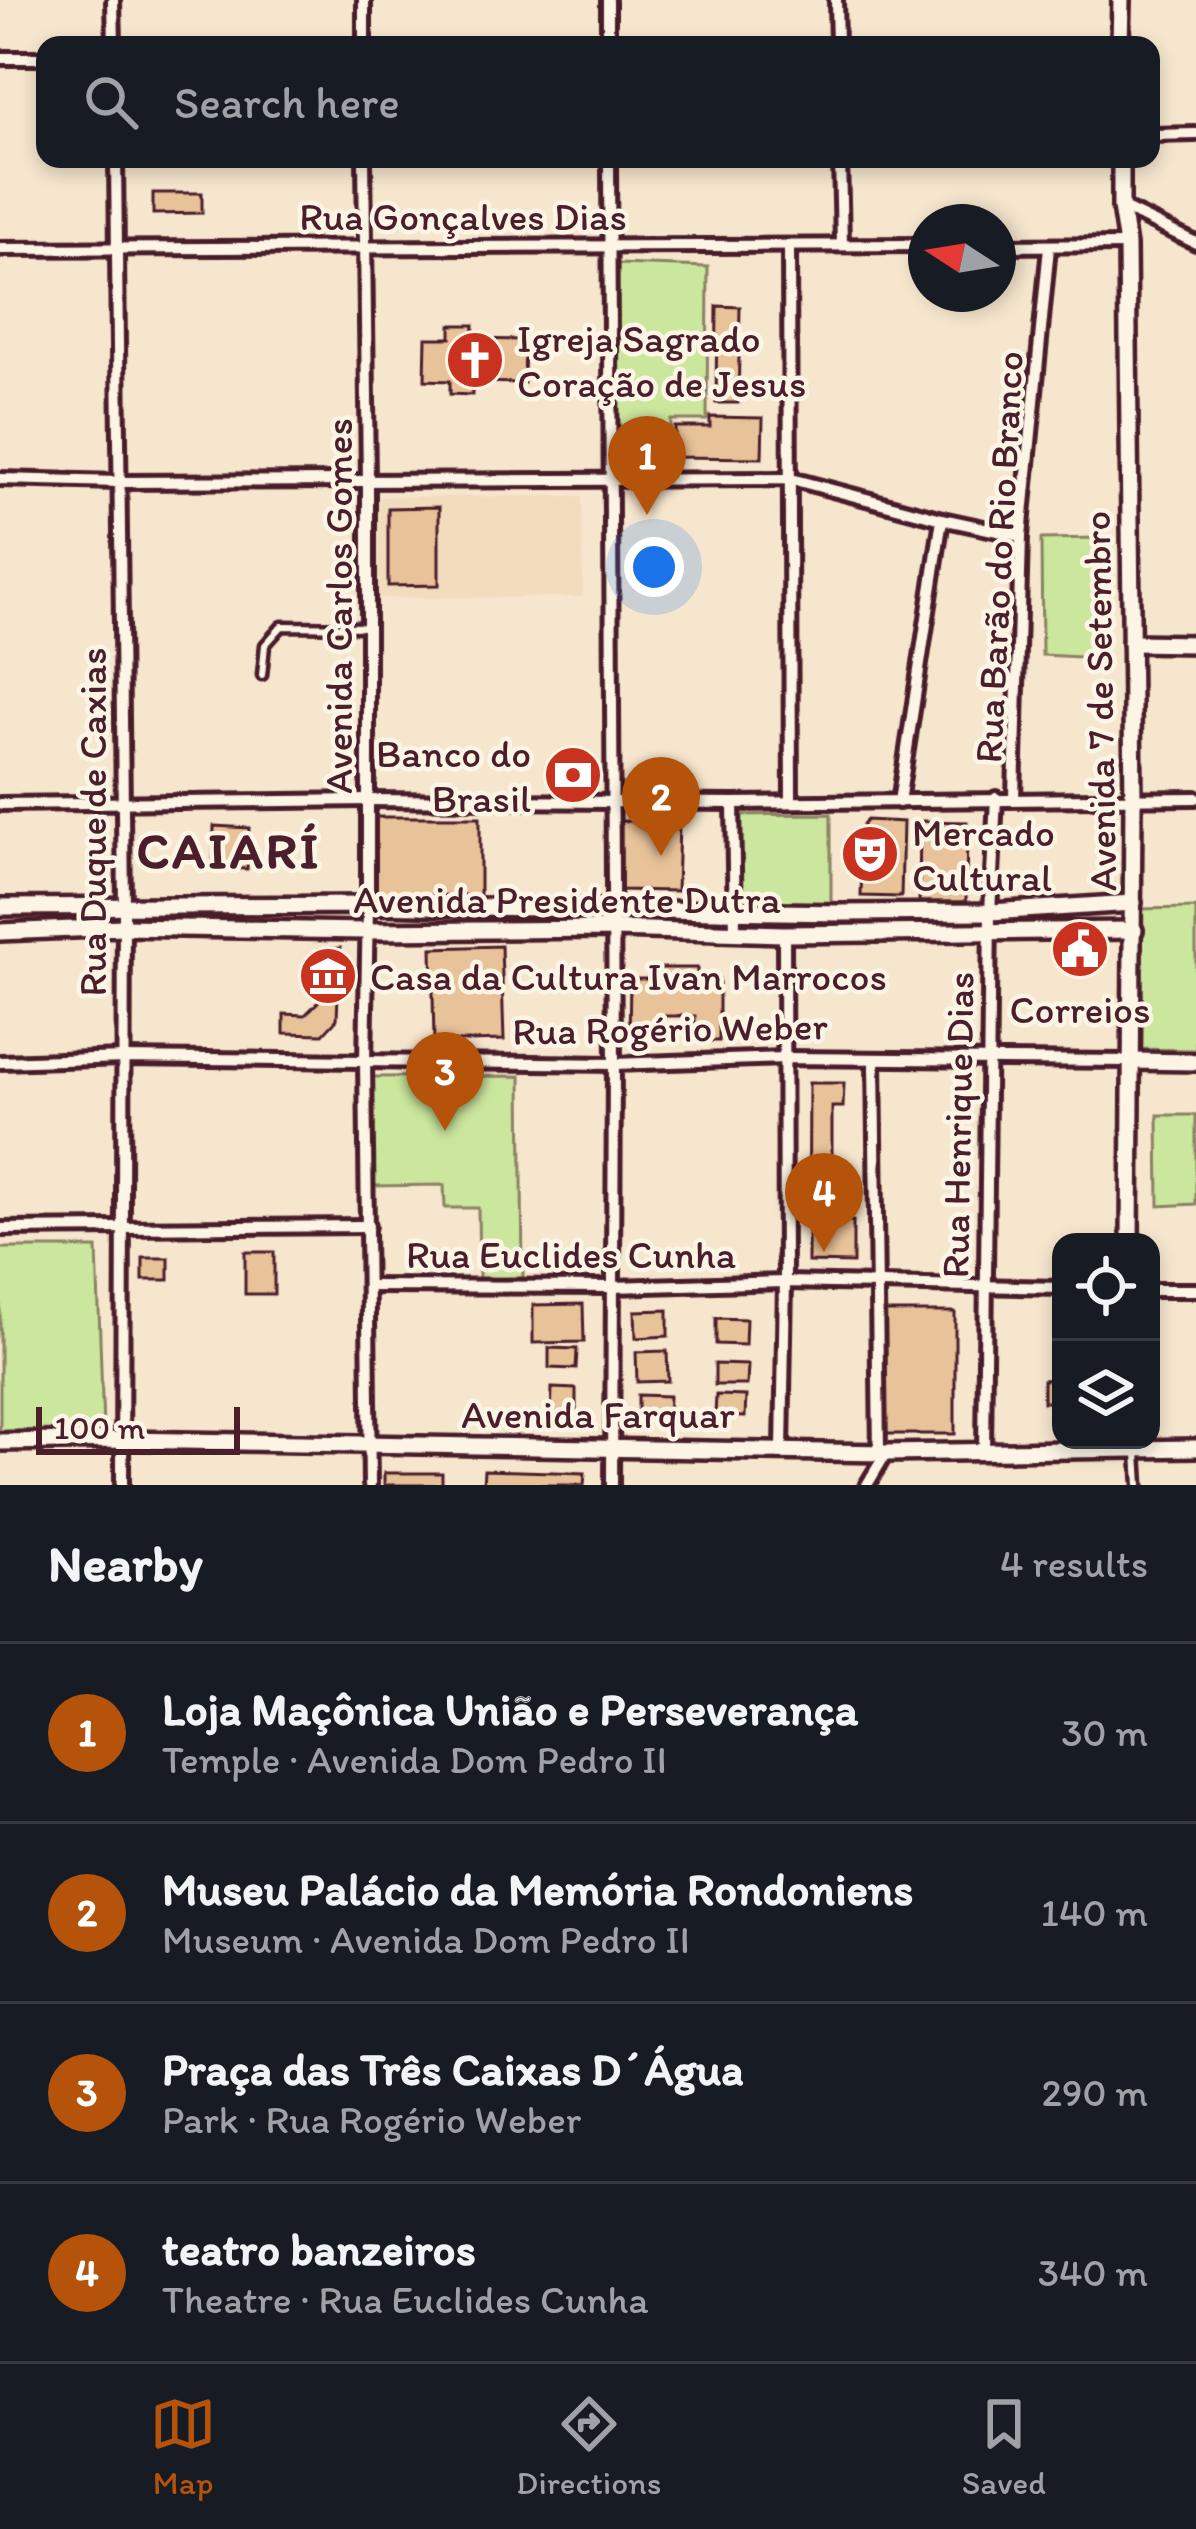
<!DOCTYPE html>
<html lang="en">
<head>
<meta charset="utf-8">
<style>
  :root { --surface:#171b24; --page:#242831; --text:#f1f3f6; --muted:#9ea1a6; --line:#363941; --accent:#b45309 }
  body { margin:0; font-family:Itim,sans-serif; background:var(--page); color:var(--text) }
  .controls { position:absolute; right:36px; bottom:36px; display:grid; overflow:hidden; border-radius:24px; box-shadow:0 6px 18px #0003 }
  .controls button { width:108px; height:108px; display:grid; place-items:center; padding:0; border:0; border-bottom:3px solid var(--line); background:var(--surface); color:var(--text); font:60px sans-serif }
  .compass { position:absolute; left:908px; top:204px; width:108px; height:108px; border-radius:50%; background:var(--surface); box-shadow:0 6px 18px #0003; rotate:282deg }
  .scale { position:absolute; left:36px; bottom:30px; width:204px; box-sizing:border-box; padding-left:12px; border:6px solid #4a1f2b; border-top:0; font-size:33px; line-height:42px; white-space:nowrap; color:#4a1f2b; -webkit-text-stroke:9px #fcf5e5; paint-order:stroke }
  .you { position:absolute; left:654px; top:567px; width:42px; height:42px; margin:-30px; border:9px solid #fff; border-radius:50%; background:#1a73e8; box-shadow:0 0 0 18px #1a73e833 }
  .badge { display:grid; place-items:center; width:78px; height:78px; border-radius:50%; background:var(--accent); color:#fff; font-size:39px; font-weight:700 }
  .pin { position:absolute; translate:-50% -99px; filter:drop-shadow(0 3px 6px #0008) }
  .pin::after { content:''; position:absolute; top:63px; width:42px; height:36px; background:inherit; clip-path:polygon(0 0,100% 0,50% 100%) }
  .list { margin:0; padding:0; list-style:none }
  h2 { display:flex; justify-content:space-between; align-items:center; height:156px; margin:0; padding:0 48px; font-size:51px }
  h2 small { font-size:39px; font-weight:400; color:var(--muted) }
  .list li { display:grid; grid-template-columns:78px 1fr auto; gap:36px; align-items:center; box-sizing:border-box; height:180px; padding:0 48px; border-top:3px solid var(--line) }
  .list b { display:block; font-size:45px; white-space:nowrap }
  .list p { margin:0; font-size:39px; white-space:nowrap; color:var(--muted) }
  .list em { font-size:39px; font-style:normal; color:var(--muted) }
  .icon { flex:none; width:66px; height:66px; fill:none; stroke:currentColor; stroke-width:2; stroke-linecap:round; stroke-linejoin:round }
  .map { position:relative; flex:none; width:1196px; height:1485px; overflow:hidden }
  .search { position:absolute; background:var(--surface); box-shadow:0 6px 18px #0003; left:36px; right:36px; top:36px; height:132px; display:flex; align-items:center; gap:30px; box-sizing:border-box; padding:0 42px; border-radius:24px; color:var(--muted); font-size:45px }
  .sheet { height:876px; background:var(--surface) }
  nav { display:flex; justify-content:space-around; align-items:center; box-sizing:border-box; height:168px; border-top:3px solid var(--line); background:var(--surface); font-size:33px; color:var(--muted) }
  nav a { display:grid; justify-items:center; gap:6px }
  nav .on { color:var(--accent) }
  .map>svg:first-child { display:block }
</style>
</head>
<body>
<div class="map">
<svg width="1196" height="1485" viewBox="0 0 1196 1485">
  <rect width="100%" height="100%" fill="#f6e6ce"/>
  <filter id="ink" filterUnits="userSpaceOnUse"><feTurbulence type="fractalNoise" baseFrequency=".00833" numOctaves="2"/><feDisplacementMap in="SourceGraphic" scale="24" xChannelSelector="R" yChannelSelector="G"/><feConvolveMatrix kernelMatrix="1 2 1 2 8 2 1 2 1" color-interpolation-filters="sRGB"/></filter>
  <g filter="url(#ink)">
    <polygon fill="#f2dcbe" points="582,496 583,597 379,598 379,497"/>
    <g fill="#cbe69d" stroke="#8a8264" stroke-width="3">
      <polygon points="617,264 708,267 707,420 671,420 670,467 615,468 609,270"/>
      <polygon points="1098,538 1099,658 1042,655 1041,539"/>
      <polygon points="831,814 831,908 730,908 730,815"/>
      <polygon points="1196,908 1196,1050 1136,1049 1135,909"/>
      <polygon points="521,1076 523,1278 479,1279 478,1208 445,1208 444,1185 369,1186 368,1077"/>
      <polygon points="1158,1115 1196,1115 1196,1204 1159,1206"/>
      <polygon points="0,1248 97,1248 103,1429 0,1431"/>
    </g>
    <g fill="#e8c399" stroke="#4a1f2b" stroke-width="3">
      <polygon points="153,193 202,193 202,213 153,214"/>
      <polygon points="717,306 740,307 738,403 716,403"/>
      <polygon points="451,325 474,325 473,339 525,340 524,383 472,382 472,395 450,394 450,381 425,380 426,338 451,338"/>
      <polygon points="710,417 763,418 762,458 675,457 675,427 710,427"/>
      <polygon points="439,507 439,585 388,586 388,508"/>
      <polygon points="376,817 480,817 480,895 376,896"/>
      <polygon points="867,820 903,822 901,897 861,896 863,824"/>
      <polygon points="620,821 679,822 677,891 618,890"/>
      <polygon points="920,821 967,822 966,903 919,902"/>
      <polygon points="214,826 249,828 247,869 213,868"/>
      <polygon points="501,946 504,1040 434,1042 432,948"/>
      <polygon points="340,948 337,1019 323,1034 284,1033 284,1014 305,1015 318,1002 318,950"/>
      <polygon points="652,968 697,968 697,979 719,979 719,1041 695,1041 695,1016 656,1016 656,1041 629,1041 630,979 652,979"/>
      <polygon points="809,1083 844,1083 843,1107 832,1107 832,1185 843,1185 843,1221 853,1221 853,1263 808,1262"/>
      <rect x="245" y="1252" width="29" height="42"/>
      <rect x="143" y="1258" width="26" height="22"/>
      <polygon points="583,1304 584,1342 533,1343 533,1305"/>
      <polygon points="668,1310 668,1336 636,1338 635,1311"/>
      <rect x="884" y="1312" width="71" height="122"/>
      <polygon points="716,1318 746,1319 745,1345 716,1344"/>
      <polygon points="549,1348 577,1349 576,1369 549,1368"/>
      <polygon points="667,1351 668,1381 637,1382 636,1352"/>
      <polygon points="1058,1359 1061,1359 1061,1440 1101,1440 1101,1444 1057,1444 1057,1402 1043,1402 1043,1380 1058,1379"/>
      <polygon points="715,1364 748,1365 747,1385 715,1385"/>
      <polygon points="552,1388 576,1389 576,1416 551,1416"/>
      <polygon points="638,1395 669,1396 668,1419 638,1418"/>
      <polygon points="716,1395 746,1396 745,1417 715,1416"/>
      <polygon points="484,1470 585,1473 584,1485 483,1485"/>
      <rect x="384" y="1473" width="58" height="12"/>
    </g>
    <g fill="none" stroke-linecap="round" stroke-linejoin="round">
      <g stroke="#4a1f2b" stroke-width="15">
        <g id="lane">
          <polyline points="262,675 265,645 282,626 368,627"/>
          <polyline points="1137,1453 1139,1485"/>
        </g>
      </g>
      <g stroke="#4a1f2b" stroke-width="20">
        <g id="street">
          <polyline points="113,0 114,45"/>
          <polyline points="364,0 364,45"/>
          <polyline points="608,0 608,45"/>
          <polyline points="836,0 837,45"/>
          <polyline points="0,58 45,58"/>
          <polyline points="1151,135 1196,134"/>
          <polyline points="116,159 124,906 122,1485"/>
          <polyline points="364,159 368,479 368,905 365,1061 370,1485"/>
          <polyline points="609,159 614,1064 612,1485"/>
          <polyline points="840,159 842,244"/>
          <polyline points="1121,207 1196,243"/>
          <polyline points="789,246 791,802"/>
          <polyline points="998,246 1127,245"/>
          <polyline points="0,249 926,245"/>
          <polyline points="0,479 120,482 791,479 942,519 1021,536"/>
          <polyline points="1014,798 1021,536 1049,247"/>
          <polyline points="899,802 942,519"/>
          <polyline points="733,803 735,932"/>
          <polyline points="0,804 368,800 733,803 1196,798"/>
          <polyline points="874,1060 879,1452"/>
          <polyline points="0,1062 124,1058 614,1064 786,1058 1130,1061"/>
          <polyline points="0,1229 368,1226"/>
          <polyline points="369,1286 612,1287 785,1282 1061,1288"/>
          <polyline points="1151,1290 1196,1290"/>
          <polyline points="782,1449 785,1282 784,934"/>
          <polyline points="984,1452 990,912 996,798"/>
          <polyline points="867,1485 886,1453"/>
        </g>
      </g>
      <g stroke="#4a1f2b" stroke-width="24">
        <g id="secondary">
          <polyline points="1120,45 1121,0"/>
          <polyline points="1121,159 1121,207 1127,245 1133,800 1130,1242"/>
          <polyline points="1131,643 1196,644"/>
          <polyline points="0,907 368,905 840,913 990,912 1133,903"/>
          <polyline points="0,932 123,927 366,931 613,929 784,934 1134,930"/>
          <polyline points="1130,1061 1196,1062"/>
          <polyline points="0,1442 123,1440 886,1453 1196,1448"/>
        </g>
      </g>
      <use href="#lane" stroke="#fcf5e5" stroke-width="6"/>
      <use href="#street" stroke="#fcf5e5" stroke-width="10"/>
      <use href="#secondary" stroke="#fcf5e5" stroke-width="15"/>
    </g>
  </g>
  <defs>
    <g id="church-disc" transform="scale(3)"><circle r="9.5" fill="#c8321e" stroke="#fcf5e5"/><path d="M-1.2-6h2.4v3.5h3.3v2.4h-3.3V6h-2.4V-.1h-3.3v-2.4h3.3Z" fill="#fff"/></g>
    <g id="bank-disc" transform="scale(3)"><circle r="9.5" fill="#c8321e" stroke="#fcf5e5"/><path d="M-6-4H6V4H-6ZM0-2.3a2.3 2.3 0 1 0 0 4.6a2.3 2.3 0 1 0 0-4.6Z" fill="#fff"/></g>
    <g id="theatre-disc" transform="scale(3)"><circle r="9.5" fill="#c8321e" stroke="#fcf5e5"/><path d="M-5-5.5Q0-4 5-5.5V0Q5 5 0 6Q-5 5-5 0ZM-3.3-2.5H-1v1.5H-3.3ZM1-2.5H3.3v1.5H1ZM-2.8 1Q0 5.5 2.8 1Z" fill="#fff"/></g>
    <g id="civic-disc" transform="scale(3)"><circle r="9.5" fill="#c8321e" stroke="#fcf5e5"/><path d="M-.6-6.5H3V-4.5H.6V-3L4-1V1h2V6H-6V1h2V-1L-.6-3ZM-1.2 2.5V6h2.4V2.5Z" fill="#fff"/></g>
    <g id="museum-disc" transform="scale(3)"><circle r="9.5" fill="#c8321e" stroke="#fcf5e5"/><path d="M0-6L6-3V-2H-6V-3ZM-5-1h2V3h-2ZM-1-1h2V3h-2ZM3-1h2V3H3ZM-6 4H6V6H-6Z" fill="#fff"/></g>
  </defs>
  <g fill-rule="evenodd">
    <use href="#church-disc" x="475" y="360"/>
    <use href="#bank-disc" x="573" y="775"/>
    <use href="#theatre-disc" x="870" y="854"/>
    <use href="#civic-disc" x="1080" y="949"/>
    <use href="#museum-disc" x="328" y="976"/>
  </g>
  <g text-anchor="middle" stroke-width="9" stroke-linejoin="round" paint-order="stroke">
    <g font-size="39" fill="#4a1f2b" stroke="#fcf5e5">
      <text x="463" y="230">Rua Gonçalves Dias</text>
      <text transform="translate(998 557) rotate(-87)" y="14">Rua Barão do Rio Branco</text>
      <text transform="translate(338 606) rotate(-90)" y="14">Avenida Carlos Gomes</text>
      <text transform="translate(1099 701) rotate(-91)" y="14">Avenida 7 de Setembro</text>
      <text transform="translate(92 822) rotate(-90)" y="14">Rua Duque de Caxias</text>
      <text x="567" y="913">Avenida Presidente Dutra</text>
      <text transform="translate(670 1028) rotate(-1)" y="14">Rua Rogério Weber</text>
      <text transform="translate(957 1125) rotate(-89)" y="14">Rua Henrique Dias</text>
      <text x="571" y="1268">Rua Euclides Cunha</text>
      <text x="598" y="1428">Avenida Farquar</text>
    </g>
    <g font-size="39" fill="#4a1f2b" stroke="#fcf5e5" text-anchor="start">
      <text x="517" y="352">Igreja Sagrado<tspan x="517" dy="45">Coração de Jesus</tspan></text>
      <text x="531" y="767" text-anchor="end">Banco do<tspan x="531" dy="45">Brasil</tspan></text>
      <text x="912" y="846">Mercado<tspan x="912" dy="45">Cultural</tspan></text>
      <text x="370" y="990">Casa da Cultura Ivan Marrocos</text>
      <text x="1080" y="1023" text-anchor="middle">Correios</text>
    </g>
    <g font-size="51" font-weight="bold" letter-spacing="3" fill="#4a1f2b" stroke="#fcf5e5">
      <text x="229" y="868">CAIARÍ</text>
    </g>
  </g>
</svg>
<div class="controls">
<button><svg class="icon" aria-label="locate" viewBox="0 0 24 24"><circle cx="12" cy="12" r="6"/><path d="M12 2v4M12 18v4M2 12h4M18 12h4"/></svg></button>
<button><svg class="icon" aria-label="layers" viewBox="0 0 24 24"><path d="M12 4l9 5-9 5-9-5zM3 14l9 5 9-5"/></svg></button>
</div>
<svg class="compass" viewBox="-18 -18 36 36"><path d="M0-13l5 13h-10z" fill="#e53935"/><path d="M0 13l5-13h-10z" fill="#9ea1a6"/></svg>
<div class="scale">100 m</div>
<div class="you"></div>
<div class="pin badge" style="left:647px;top:515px">1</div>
<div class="pin badge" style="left:661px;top:856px">2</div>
<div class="pin badge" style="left:445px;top:1131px">3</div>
<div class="pin badge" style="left:824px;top:1252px">4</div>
<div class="search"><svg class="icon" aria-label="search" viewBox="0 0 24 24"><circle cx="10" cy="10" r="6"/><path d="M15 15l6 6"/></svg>Search here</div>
</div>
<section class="sheet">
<h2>Nearby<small>4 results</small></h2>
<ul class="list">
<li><span class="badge">1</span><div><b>Loja Maçônica União e Perseverança</b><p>Temple · Avenida Dom Pedro II</p></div><em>30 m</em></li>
<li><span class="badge">2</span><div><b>Museu Palácio da Memória Rondoniens</b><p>Museum · Avenida Dom Pedro II</p></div><em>140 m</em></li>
<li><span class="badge">3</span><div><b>Praça das Três Caixas D´Água</b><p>Park · Rua Rogério Weber</p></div><em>290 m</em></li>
<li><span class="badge">4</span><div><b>teatro banzeiros</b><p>Theatre · Rua Euclides Cunha</p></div><em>340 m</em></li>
</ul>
</section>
<nav>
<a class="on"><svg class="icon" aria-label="map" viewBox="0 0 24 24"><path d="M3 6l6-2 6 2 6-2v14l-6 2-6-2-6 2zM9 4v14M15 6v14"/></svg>Map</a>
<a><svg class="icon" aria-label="directions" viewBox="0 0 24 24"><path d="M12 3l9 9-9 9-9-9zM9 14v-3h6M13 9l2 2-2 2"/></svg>Directions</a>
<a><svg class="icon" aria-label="saved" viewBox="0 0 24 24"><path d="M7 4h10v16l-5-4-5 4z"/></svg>Saved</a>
</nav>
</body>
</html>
